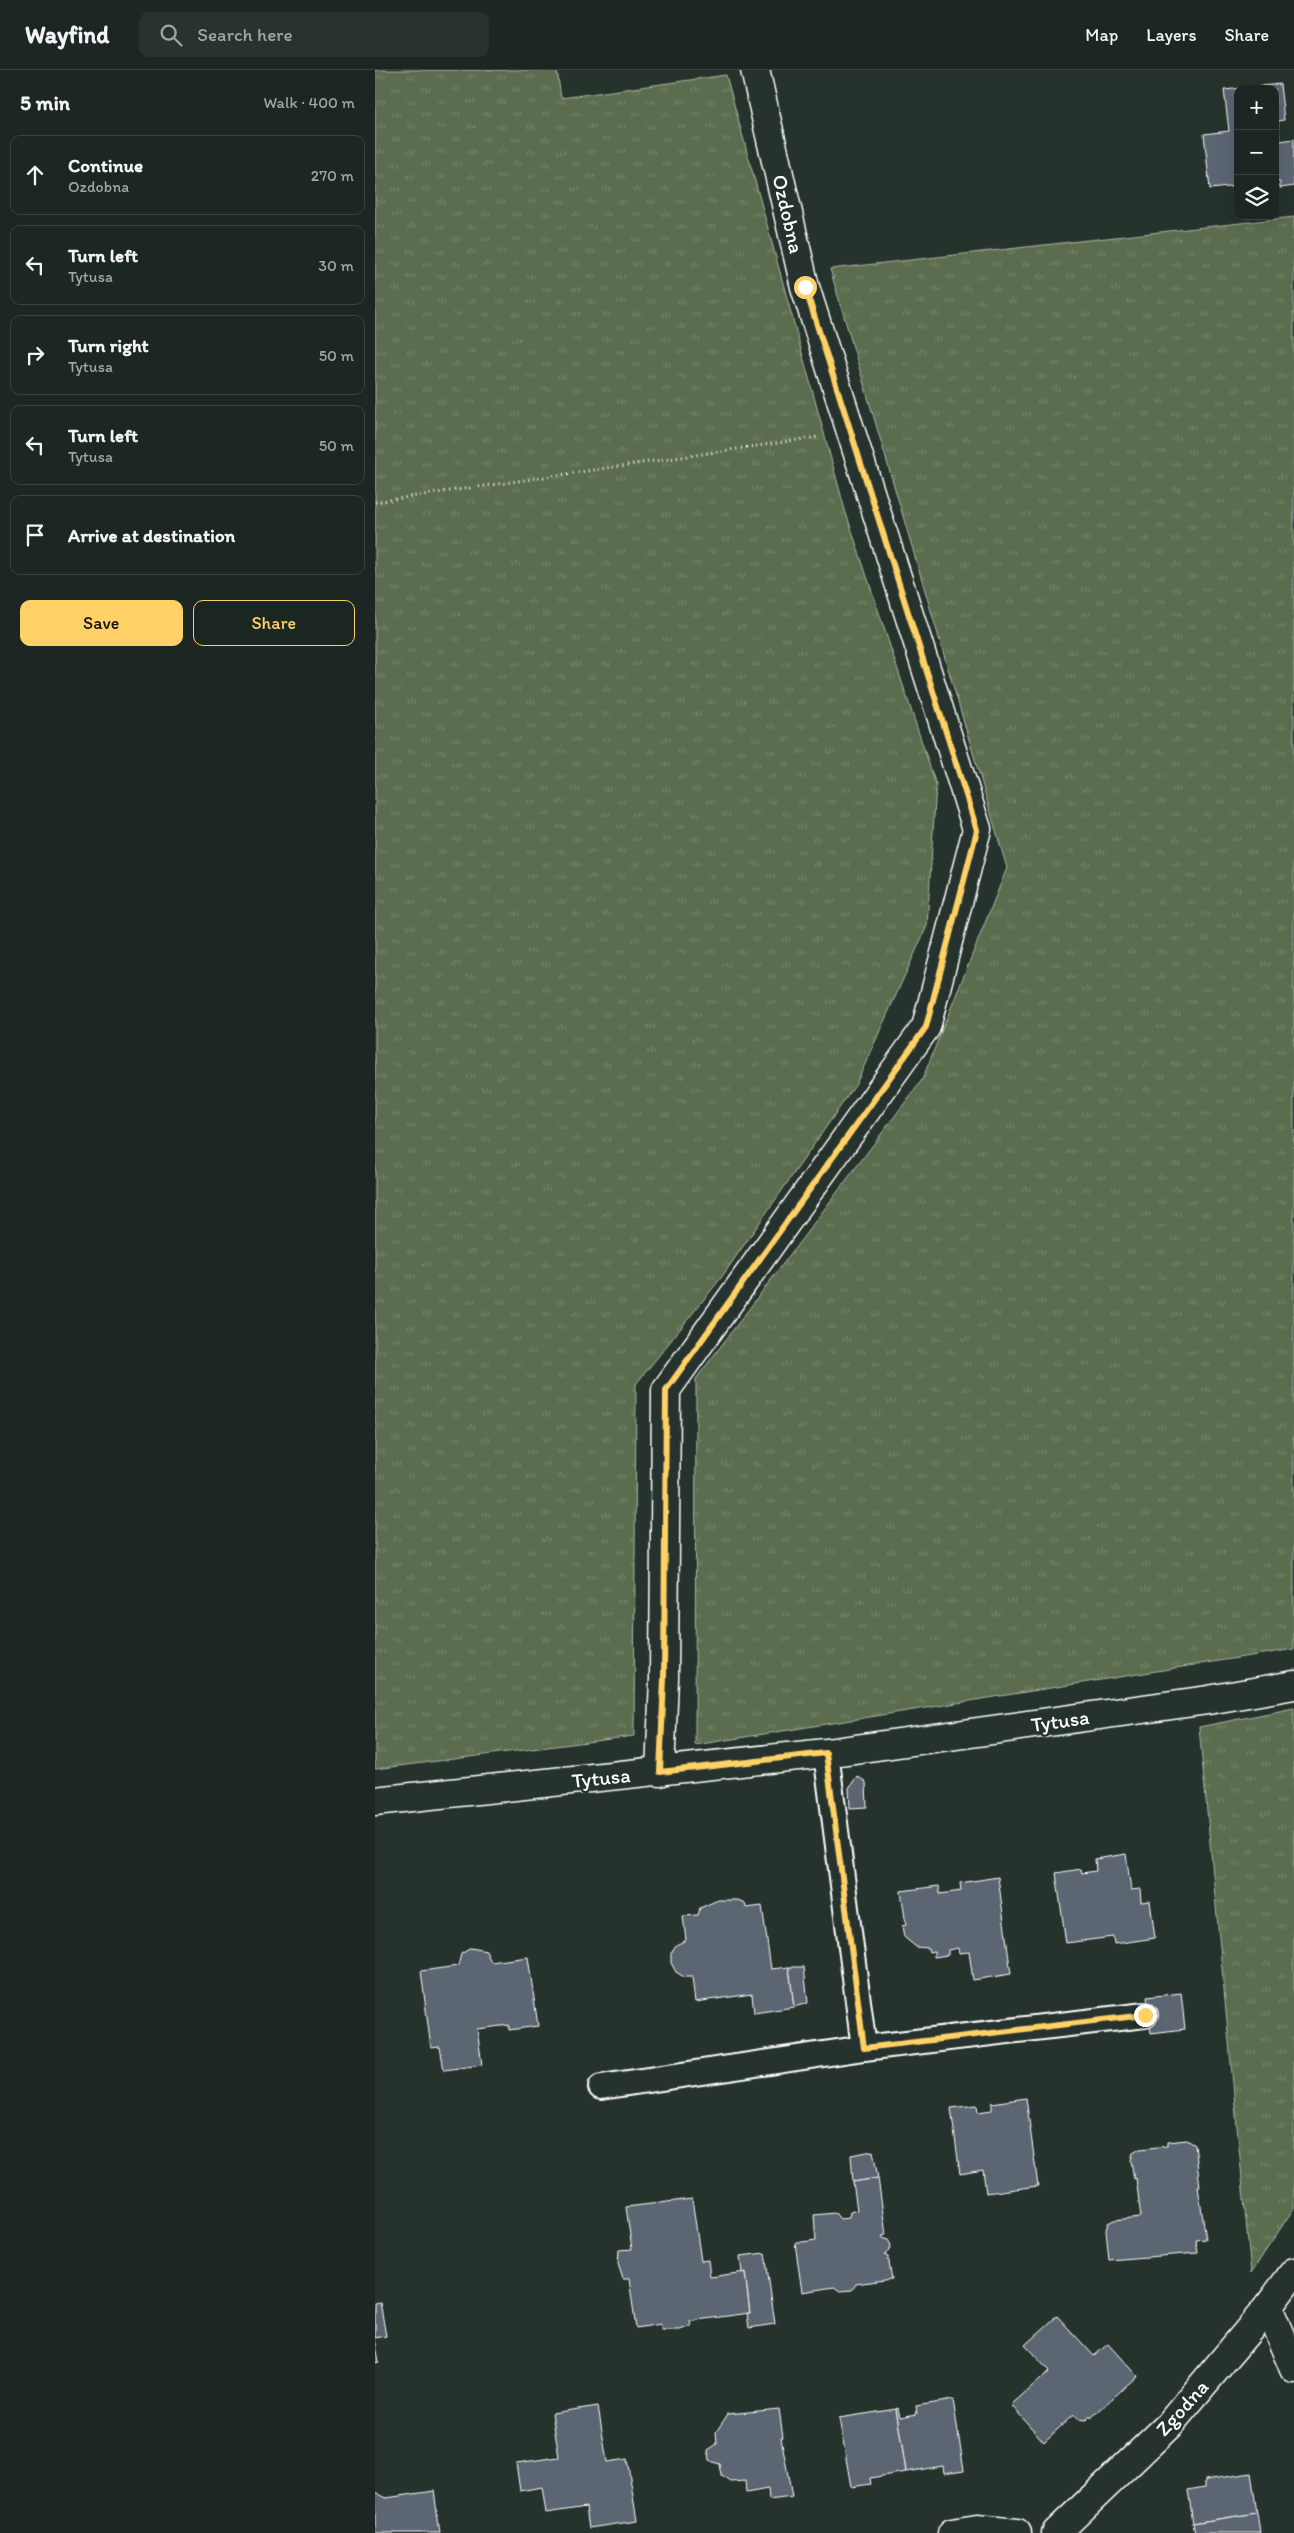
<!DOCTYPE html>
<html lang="en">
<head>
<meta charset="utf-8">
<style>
  :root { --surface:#1c2622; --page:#29322f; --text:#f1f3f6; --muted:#a0a5a5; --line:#3a4340; --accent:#ffd166 }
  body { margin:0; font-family:Itim,sans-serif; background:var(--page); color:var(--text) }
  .controls { position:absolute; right:15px; top:15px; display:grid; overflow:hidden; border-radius:10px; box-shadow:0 5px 20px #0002 }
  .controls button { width:45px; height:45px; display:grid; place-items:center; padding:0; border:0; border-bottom:1px solid var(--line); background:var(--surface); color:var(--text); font:25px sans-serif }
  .stop { position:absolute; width:15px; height:15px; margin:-11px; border:4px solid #ffd166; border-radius:50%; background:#fff }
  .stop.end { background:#ffd166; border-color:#fff; box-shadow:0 1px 5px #0008 }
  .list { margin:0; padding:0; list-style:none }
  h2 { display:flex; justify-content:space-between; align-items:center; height:65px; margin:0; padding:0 20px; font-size:21px }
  h2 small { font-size:16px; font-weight:400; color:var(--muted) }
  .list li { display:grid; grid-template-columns:32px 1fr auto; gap:15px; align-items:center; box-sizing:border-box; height:80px; margin:0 10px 10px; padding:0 10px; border:1px solid var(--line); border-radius:10px }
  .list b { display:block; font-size:19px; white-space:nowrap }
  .list p { margin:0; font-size:16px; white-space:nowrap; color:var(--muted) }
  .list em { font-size:16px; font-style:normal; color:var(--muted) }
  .actions { display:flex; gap:10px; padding:15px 20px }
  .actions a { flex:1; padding:11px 0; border:1px solid var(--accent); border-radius:10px; text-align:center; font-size:18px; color:var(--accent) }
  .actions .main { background:var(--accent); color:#111 }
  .icon { flex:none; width:28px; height:28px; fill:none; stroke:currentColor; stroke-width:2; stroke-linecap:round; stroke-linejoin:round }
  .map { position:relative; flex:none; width:919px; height:2463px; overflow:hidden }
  header { display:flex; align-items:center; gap:30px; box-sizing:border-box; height:70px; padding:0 25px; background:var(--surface); border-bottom:1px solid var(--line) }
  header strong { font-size:24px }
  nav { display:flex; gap:28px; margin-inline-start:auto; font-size:18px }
  .search { width:350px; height:45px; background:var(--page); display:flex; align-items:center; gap:12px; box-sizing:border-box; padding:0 18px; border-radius:10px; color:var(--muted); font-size:19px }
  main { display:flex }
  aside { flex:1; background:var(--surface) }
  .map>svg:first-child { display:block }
</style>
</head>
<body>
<header>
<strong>Wayfind</strong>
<div class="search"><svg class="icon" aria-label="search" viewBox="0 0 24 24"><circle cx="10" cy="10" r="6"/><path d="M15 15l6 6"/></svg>Search here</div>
<nav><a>Map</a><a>Layers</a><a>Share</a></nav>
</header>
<main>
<aside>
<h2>5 min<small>Walk · 400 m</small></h2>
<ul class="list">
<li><svg class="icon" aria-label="ahead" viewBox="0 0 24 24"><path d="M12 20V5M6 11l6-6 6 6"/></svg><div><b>Continue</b><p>Ozdobna</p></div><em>270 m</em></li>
<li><svg class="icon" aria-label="left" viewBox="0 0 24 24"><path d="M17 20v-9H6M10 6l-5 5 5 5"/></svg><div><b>Turn left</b><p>Tytusa</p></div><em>30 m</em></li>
<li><svg class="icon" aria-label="right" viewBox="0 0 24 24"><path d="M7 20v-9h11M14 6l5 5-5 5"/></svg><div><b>Turn right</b><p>Tytusa</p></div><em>50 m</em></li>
<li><svg class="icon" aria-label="left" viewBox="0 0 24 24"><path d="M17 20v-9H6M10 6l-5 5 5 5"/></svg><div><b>Turn left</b><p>Tytusa</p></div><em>50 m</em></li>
<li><svg class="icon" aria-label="arrive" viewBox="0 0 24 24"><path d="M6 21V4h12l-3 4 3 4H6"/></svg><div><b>Arrive at destination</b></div></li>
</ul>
<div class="actions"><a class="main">Save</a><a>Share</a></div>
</aside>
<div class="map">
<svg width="919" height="2463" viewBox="0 0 919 2463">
  <defs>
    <pattern id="grass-tufts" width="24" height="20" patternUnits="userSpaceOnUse" patternTransform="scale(1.25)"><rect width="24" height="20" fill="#5c6d4f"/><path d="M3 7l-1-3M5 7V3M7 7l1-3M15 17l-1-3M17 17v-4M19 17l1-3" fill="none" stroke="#748369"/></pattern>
  </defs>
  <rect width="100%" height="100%" fill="#26332d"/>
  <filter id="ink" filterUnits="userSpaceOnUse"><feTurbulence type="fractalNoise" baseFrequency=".02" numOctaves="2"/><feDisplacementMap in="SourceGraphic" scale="10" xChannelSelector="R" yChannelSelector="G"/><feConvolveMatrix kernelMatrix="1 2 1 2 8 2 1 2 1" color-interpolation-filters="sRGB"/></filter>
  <g filter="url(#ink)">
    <g fill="url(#grass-tufts)" stroke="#aeb6a7">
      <polygon points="0,0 182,0 186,28 351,5 470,440 561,715 552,856 481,1014 346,1208 261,1314 259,1666 0,1699"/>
      <polygon points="919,147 919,1579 320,1675 321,1309 547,1010 632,798 455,199"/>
      <polygon points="919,1638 919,2138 876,2203 824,1657"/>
    </g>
    <g fill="#5c6673" stroke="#fff">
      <polygon points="905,14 909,50 903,51 905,71 919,69 919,116 905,118 905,112 900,112 900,19 863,19 863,116 835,119 829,64 854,61 849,20"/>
      <polygon points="482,1706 491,1712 492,1737 475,1738 474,1718"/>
      <polygon points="751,1784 756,1820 765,1819 766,1832 775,1831 780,1868 739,1874 738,1867 691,1873 681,1803 706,1799 707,1803 721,1801 720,1789"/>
      <polygon points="623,1807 636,1904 598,1910 594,1882 584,1883 583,1878 573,1880 573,1885 559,1887 559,1881 554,1882 553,1878 541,1877 529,1867 527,1856 531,1855 526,1821 564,1816 565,1824 586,1821 585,1813"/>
      <polygon points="343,1830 363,1830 370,1833 371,1838 387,1836 396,1899 414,1897 419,1937 379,1943 377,1924 320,1932 317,1907 309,1907 301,1902 296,1893 296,1883 301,1875 311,1870 308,1846 323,1845 325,1838"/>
      <polygon points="96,1878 111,1881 116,1892 153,1887 163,1956 134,1960 134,1955 102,1959 107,1995 69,2000 65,1977 56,1978 46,1901 83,1896 86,1884"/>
      <polygon points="414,1897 429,1897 433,1933 419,1937"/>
      <polygon points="806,1923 810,1959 776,1963 772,1927"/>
      <polygon points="651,2028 663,2116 611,2123 608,2100 585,2104 576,2038 602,2035 603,2042 617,2040 617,2033"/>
      <polygon points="812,2070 820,2075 825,2117 823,2117 831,2169 821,2170 823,2183 734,2190 731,2160 733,2153 739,2150 766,2147 761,2108 759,2109 756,2090 758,2083 765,2079 792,2076 792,2072"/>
      <polygon points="498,2081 503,2108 478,2112 476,2085"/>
      <polygon points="503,2108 511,2165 507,2166 508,2168 513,2170 516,2175 514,2182 510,2185 513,2186 517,2209 481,2214 477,2220 465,2221 459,2217 427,2222 420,2173 441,2170 439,2145 460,2143 465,2149 474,2148 475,2142 482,2140 478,2112"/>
      <polygon points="317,2129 326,2191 333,2190 335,2207 370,2202 375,2243 315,2251 316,2256 305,2260 286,2260 286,2254 261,2258 254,2209 248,2209 243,2194 244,2180 257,2179 251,2137"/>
      <polygon points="390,2183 400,2254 374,2258 372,2243 375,2243 370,2202 367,2203 365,2186"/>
      <polygon points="5,2232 11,2266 0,2268 0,2233"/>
      <polygon points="682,2246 719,2286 733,2274 762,2306 716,2348 715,2346 711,2350 702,2349 698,2345 669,2372 636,2335 674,2301 650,2275"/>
      <polygon points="0,2269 4,2292 0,2293"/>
      <polygon points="578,2330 589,2400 569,2403 568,2396 531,2402 521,2339 523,2338 525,2347 542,2344 541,2336"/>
      <polygon points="223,2336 232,2392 252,2389 262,2451 214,2458 211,2437 171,2443 167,2417 145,2421 141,2393 184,2387 177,2343"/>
      <polygon points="404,2339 408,2367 406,2367 417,2427 394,2430 393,2419 371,2423 370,2411 356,2412 347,2406 345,2394 334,2391 333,2380 342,2374 341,2362 353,2344"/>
      <polygon points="521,2339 531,2402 495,2408 496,2414 476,2417 464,2348"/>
      <polygon points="876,2403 882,2443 818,2453 813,2420 830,2417 830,2410"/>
      <polygon points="59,2421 65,2463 0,2463 0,2424 4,2424 11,2428"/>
      <polygon points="882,2443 885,2463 820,2463 818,2453"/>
    </g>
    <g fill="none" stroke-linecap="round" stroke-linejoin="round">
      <g stroke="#fff" stroke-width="28">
        <g id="lane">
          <polyline points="451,1683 489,1978 770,1945"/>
          <polyline points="226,2017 489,1978"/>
        </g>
      </g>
      <g stroke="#fff" stroke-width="31">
        <g id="street">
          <polyline points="285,1702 289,1609 291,1320 551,957 602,759 430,217 380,0"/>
          <polyline points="0,1731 451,1683 833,1630 919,1615"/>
          <polyline points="893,2237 919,2299"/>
          <polyline points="577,2463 602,2459 642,2463"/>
          <polyline points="681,2463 794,2355 893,2237 919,2202"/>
        </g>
      </g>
      <polyline stroke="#fff" stroke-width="3" stroke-dasharray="1 4" stroke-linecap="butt" points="0,432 443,367"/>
      <use href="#lane" stroke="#26332d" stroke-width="24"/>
      <use href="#street" stroke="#26332d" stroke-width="28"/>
    </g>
  </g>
  <g fill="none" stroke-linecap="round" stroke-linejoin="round" filter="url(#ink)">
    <polyline stroke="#ffd166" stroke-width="6" points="430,217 602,760 551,957 291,1320 289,1609 285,1702 451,1683 489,1978 770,1945"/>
  </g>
  <g text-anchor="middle" stroke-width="4.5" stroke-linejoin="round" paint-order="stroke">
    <g font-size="21" fill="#fff" stroke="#26332d">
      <text transform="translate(413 144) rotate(77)" y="7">Ozdobna</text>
      <text transform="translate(685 1651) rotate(-8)" y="7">Tytusa</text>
      <text transform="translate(226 1708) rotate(-6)" y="7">Tytusa</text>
      <text transform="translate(807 2338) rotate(-48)" y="7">Zgodna</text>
    </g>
  </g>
</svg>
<div class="controls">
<button>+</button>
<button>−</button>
<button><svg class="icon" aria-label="layers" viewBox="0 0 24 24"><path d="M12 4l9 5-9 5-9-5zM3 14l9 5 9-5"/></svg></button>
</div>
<div class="stop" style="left:430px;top:217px"></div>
<div class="stop end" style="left:770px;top:1945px"></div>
</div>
</main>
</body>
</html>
